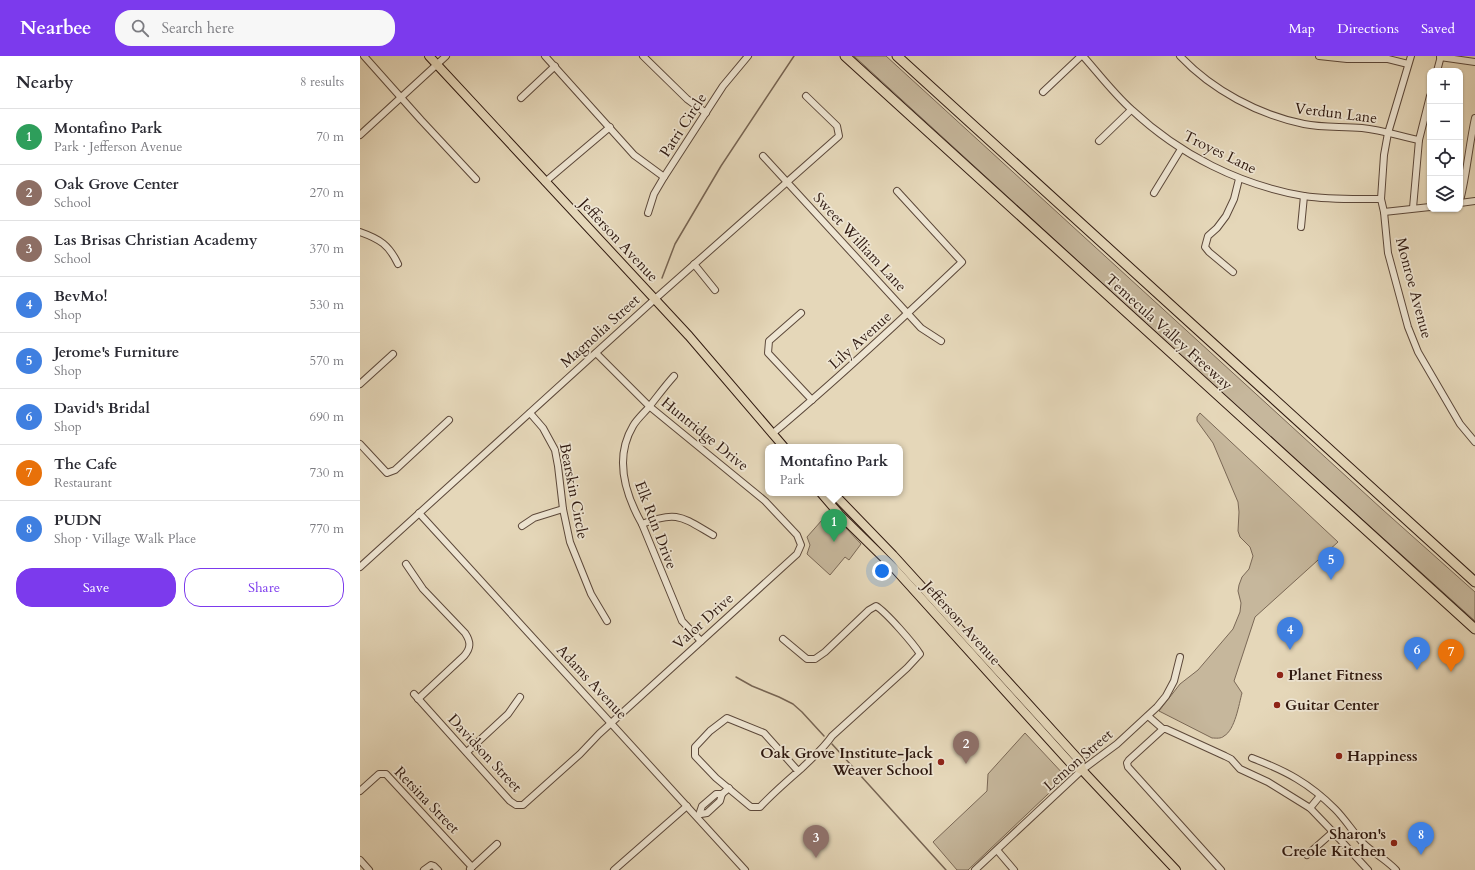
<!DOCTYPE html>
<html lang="en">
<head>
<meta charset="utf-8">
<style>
  :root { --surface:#fff; --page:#f7f7f7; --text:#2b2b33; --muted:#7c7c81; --line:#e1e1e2; --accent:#7c3aed }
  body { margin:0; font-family:Cardo,serif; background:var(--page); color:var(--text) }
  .controls { position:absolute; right:12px; top:12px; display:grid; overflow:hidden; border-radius:8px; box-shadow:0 1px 3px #0004 }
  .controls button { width:36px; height:36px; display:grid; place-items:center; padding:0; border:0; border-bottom:1px solid var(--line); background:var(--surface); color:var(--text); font:20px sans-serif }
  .you { position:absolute; left:522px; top:515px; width:14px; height:14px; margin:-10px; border:3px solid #fff; border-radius:50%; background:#1a73e8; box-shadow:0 0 0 6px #1a73e833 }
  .badge { display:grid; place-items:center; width:26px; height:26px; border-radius:50%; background:var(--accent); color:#fff; font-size:13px; font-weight:700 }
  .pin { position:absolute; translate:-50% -33px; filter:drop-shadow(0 1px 2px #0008) }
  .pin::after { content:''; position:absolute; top:21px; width:14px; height:12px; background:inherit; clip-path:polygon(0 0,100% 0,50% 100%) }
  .popup { position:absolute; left:405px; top:388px; width:138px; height:52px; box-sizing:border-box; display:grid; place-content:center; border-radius:8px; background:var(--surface); filter:drop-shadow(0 1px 3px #0005); font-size:13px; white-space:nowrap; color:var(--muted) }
  .popup b { font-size:15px; color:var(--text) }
  .popup::after { content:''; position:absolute; left:50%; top:100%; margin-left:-8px; border:8px solid transparent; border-top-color:var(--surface) }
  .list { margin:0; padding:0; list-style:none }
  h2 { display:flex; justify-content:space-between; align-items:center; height:52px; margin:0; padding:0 16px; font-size:17px }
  h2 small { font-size:13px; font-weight:400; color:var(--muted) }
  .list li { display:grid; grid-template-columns:26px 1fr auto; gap:12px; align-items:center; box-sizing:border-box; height:56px; padding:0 16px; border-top:1px solid var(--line) }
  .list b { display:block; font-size:15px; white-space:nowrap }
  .list p { margin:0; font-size:13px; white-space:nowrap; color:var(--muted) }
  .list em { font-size:13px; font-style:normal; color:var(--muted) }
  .actions { display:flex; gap:8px; padding:12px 16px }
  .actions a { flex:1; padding:9px 0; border:1px solid var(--accent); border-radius:16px; text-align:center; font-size:14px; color:var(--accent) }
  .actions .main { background:var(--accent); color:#fff }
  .icon { flex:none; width:22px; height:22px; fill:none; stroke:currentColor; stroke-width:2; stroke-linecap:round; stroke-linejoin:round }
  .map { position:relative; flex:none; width:1115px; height:814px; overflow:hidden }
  header { display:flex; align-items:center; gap:24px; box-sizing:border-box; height:56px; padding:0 20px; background:var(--accent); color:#fff }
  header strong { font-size:19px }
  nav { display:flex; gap:22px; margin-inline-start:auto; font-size:14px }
  .search { width:280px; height:36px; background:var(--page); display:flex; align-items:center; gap:10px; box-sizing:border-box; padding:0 14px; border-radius:16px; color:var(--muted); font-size:15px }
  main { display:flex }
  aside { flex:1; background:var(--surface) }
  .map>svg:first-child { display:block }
</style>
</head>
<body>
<header>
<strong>Nearbee</strong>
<div class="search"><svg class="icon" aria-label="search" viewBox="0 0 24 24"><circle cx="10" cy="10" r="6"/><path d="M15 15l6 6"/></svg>Search here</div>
<nav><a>Map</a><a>Directions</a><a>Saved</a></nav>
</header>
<main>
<aside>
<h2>Nearby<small>8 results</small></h2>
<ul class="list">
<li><span class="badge" style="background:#2e9e5b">1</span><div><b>Montafino Park</b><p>Park · Jefferson Avenue</p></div><em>70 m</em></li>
<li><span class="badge" style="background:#8d6e63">2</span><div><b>Oak Grove Center</b><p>School</p></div><em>270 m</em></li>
<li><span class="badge" style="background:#8d6e63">3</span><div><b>Las Brisas Christian Academy</b><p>School</p></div><em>370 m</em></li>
<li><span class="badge" style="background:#3f7fe0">4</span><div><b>BevMo!</b><p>Shop</p></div><em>530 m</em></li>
<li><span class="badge" style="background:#3f7fe0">5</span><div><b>Jerome's Furniture</b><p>Shop</p></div><em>570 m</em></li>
<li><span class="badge" style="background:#3f7fe0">6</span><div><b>David's Bridal</b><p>Shop</p></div><em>690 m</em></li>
<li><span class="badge" style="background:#e8710a">7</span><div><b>The Cafe</b><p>Restaurant</p></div><em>730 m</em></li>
<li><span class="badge" style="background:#3f7fe0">8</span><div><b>PUDN</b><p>Shop · Village Walk Place</p></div><em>770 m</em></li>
</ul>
<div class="actions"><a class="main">Save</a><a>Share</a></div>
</aside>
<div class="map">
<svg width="1115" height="814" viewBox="0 0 1115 814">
  <rect width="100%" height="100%" fill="#e5d7b9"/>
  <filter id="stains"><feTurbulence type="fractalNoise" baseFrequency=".005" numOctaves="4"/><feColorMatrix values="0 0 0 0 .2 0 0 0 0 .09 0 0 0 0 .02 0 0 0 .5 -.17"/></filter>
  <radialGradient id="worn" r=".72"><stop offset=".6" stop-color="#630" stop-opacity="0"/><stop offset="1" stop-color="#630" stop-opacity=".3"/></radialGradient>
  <g fill="#c6b79c" stroke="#7a6856">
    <polygon points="494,0 526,0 1023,454 1115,536 1115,565 861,336"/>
    <path d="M840,357L978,486L895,561L874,625L882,637C879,648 875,674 864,680C861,683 856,682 852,682L799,655L820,628L838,614L873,573L880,556L881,547L878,535L879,529L882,521L889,513L893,500L890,491L880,481L878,475L879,456L878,446L853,387L837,365V361Z"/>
    <polygon points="470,455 501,488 489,504 485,501 470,519 447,498 450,489 447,481"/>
    <polygon points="665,677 706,721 608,814 597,814 573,786 627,735 628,718"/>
  </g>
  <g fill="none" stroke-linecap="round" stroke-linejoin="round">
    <g stroke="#776452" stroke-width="1.5">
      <polyline points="302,222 315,188 361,110 434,0"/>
      <polyline points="376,621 392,630 419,641 433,648 442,656 464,680"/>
      <polyline points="472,688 586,814"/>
    </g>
    <g stroke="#5c483a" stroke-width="8">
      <g id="minor">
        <polyline points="4,0 61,64 116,123"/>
        <polyline points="185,0 274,99 304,121"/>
        <polyline points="283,0 327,43 346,57"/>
        <path d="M723,0C739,18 754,38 772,54C820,99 880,129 944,140C970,144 995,143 1021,143"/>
        <path d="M820,0C852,34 899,59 944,68C963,72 983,70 1002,72C1021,74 1040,80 1059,84"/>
        <polyline points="959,0 987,3 1028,3 1048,8"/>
        <polyline points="1051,0 1028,77 1024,99 1021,143 1024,156 1028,197 1048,271 1058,296 1100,368 1115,386"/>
        <polyline points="1080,1 1115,6"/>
        <polyline points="1077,15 1081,0"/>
        <polyline points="683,36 721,0"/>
        <polyline points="161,42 195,10"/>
        <polyline points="0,79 86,0"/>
        <polyline points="739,85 771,54"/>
        <polyline points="403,100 561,272 581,285"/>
        <polyline points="185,126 250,71"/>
        <polyline points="794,137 821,93"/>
        <path d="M1100,145C1107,117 1109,89 1115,62"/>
        <polyline points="1100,147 1115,145"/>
        <polyline points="1053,152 1059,84 1070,40"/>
        <polyline points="1024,156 1070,151"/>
        <polyline points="288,157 294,138 304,121 363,30 388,0"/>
        <polyline points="941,171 944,140"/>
        <path d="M0,176C20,183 29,189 38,208"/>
        <polyline points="334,208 355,234"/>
        <polyline points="873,216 849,196 845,191 848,180 857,172 866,160 874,143 879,123"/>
        <polyline points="441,257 409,285 408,297 452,344"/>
        <path d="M314,320C305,330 297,341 289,351C284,357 277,363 273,370C254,402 265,438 282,468L322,565L341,585"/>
        <polyline points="0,328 33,298"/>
        <polyline points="170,357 183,372 195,394 198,410 203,453 210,486 231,538 247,565"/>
        <path d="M412,378C478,323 540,265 602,206L537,135"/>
        <polyline points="0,388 27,417 35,414 89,364"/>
        <polyline points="59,457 385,814"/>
        <path d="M282,468C317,454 322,461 353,479"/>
        <polyline points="162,470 174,462 203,453"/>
        <path d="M46,508L63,533L105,577C111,586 111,592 104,600L58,643"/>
        <polyline points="0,511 295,243 479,80 477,70 446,40"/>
        <path d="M423,583L447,603H455L465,596L509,554L516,550C526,556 553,587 560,598L547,612L472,680C464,692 452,702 442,712C427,725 413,737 400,751H391L356,722L335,700V691L350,675L367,662L404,677L438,715"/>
        <polyline points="54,638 150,745 156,749 163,749 220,698 239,678 437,498 441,489 437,479 405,445 289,350 236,297"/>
        <polyline points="788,660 803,673"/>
        <polyline points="107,696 148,658 160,641"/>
        <path d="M892,702C926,715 949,727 975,753C985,763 993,776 1003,787C1013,797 1026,803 1036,814"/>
        <polyline points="0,735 19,718 26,718 112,811"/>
        <polyline points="950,752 960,740"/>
        <polyline points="341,758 347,757 360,745 362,738 369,732"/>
        <polyline points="339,759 342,750 356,738 362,738"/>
        <polyline points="637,794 654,814"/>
        <polyline points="947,799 973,776 1008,814"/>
        <polyline points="0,804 9,814"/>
        <polyline points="110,813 137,788"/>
        <polyline points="64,814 71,809 74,810 78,814"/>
        <polyline points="254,814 327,750"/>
        <polyline points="615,814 722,714 757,688 797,651 806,640 814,625 820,601"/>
        <polyline points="861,814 768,711 767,707 769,704 803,673 806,673 865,700 871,703 880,713 908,726 950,752 973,776"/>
      </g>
    </g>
    <g stroke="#2e180f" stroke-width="10">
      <g id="major">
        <polyline points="69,0 329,280 424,391"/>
        <polyline points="461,437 480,459 533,511 713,710 722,714 816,814"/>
        <polyline points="473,437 533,499 720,705 722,714"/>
      </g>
    </g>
    <g stroke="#2e180f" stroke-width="11">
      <g id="highway">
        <polyline points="485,0 1115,573"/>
        <polyline points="537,0 1115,526"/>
      </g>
    </g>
    <use href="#minor" stroke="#eee5d2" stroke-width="6"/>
    <use href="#major" stroke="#e5d7b9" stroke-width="8"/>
    <use href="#highway" stroke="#e5d7b9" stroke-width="9"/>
  </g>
  <g fill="#8f2418" stroke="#eee5d2" stroke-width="1.5">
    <circle cx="920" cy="619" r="4"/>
    <circle cx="917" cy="649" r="4"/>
    <circle cx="979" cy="700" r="4"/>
    <circle cx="581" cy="706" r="4"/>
    <circle cx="1034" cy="787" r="4"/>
  </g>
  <g text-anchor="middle" stroke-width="3.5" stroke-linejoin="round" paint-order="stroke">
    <g font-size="15" fill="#2e180f" stroke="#eee5d2">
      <text transform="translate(976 57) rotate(7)" y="5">Verdun Lane</text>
      <text transform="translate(323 69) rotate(-57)" y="5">Patri Circle</text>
      <text transform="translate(860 96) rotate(26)" y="5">Troyes Lane</text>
      <text transform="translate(259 184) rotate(47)" y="5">Jefferson Avenue</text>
      <text transform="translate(500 186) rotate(47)" y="5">Sweet William Lane</text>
      <text transform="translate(1054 232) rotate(75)" y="5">Monroe Avenue</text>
      <text transform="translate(240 275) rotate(-42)" y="5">Magnolia Street</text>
      <text transform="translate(809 276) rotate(42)" y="5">Temecula Valley Freeway</text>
      <text transform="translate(500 284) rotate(-42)" y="5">Lily Avenue</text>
      <text transform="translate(345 378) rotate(39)" y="5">Huntridge Drive</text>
      <text transform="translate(214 435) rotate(79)" y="5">Bearskin Circle</text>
      <text transform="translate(296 469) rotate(69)" y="5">Elk Run Drive</text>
      <text transform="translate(343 565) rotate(-42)" y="5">Valor Drive</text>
      <text transform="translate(602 567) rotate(48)" y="5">Jefferson Avenue</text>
      <text transform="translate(232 626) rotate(47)" y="5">Adams Avenue</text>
      <text transform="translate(125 697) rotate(47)" y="5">Davidson Street</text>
      <text transform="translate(718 704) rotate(-41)" y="5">Lemon Street</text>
      <text transform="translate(67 744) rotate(46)" y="5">Retsina Street</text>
    </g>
    <g font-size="15" font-weight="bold" fill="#2e180f" stroke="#eee5d2" text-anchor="start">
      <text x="928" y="624">Planet Fitness</text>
      <text x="925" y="654">Guitar Center</text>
      <text x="573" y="702" text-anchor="end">Oak Grove Institute-Jack<tspan x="573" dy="17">Weaver School</tspan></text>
      <text x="987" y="705">Happiness</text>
      <text x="1026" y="783" text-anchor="end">Sharon's<tspan x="1026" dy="17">Creole Kitchen</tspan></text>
    </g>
  </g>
  <rect width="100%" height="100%" filter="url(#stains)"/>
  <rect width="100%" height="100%" fill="url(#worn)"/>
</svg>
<div class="controls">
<button>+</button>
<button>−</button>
<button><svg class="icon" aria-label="locate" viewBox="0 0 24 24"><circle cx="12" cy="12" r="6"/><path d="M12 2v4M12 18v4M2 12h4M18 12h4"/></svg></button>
<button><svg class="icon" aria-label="layers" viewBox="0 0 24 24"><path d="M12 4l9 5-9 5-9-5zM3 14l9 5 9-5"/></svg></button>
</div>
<div class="you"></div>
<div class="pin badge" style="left:474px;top:486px;background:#2e9e5b">1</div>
<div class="popup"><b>Montafino Park</b>Park</div>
<div class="pin badge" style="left:606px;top:708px;background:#8d6e63">2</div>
<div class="pin badge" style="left:456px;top:802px;background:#8d6e63">3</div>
<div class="pin badge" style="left:930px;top:594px;background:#3f7fe0">4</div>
<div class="pin badge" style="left:971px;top:524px;background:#3f7fe0">5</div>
<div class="pin badge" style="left:1057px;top:614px;background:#3f7fe0">6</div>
<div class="pin badge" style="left:1091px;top:616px;background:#e8710a">7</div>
<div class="pin badge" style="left:1061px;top:799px;background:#3f7fe0">8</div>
</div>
</main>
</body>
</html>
